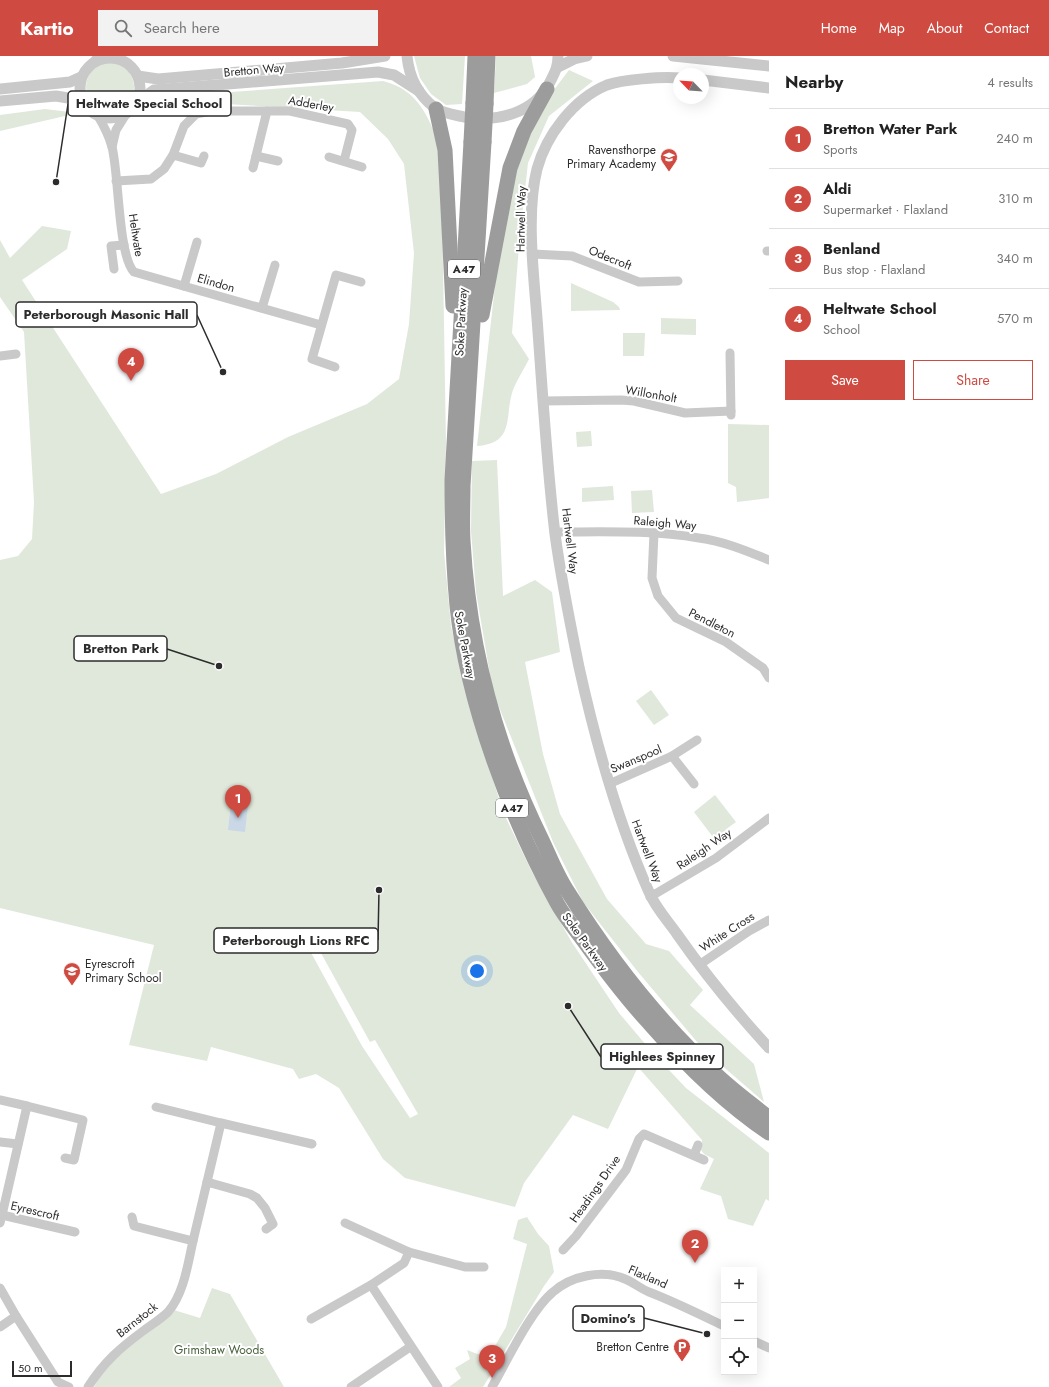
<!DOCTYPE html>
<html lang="en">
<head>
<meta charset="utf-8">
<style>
  :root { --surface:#fff; --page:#f2f2f2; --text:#222; --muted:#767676; --line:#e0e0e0; --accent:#cf4b42 }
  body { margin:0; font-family:Jost,sans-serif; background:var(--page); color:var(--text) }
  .controls { position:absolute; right:12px; bottom:12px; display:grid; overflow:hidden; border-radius:0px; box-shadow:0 4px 16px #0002 }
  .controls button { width:36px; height:36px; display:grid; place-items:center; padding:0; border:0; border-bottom:1px solid var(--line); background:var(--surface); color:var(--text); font:20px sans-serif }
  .compass { position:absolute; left:673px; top:12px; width:36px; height:36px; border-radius:50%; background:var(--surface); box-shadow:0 4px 16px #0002; rotate:295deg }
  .scale { position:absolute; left:12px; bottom:10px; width:60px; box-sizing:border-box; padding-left:4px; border:2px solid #2c2c2c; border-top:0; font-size:11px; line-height:14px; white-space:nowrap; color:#2c2c2c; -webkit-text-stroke:3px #fff; paint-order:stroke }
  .you { position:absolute; left:477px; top:915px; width:14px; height:14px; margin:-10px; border:3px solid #fff; border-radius:50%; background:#1a73e8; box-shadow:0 0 0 6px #1a73e833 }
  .badge { display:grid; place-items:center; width:26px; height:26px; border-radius:50%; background:var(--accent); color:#fff; font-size:13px; font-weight:700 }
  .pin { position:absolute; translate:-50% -33px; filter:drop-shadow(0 1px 2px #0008) }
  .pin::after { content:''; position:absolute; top:21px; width:14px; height:12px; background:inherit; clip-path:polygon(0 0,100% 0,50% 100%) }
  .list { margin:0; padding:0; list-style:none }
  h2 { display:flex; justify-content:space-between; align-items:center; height:52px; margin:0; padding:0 16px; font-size:17px }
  h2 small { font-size:13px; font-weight:400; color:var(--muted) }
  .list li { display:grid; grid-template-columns:26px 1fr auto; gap:12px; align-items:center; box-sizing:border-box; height:60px; padding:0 16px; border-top:1px solid var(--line) }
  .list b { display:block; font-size:15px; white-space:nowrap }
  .list p { margin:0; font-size:13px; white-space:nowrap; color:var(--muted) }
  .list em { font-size:13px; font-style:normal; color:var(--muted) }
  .actions { display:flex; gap:8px; padding:12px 16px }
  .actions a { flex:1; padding:9px 0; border:1px solid var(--accent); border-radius:0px; text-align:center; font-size:14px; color:var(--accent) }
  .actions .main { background:var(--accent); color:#fff }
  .icon { flex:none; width:22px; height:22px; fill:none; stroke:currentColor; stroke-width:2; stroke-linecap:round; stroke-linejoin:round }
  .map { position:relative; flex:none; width:769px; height:1331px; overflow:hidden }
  header { display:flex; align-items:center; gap:24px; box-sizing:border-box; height:56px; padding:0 20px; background:var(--accent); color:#fff }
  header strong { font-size:19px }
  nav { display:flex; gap:22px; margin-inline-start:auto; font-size:14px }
  .search { width:280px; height:36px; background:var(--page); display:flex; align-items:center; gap:10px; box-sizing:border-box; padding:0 14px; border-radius:0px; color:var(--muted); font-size:15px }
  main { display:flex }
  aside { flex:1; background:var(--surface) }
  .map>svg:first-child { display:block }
</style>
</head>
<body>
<header>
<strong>Kartio</strong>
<div class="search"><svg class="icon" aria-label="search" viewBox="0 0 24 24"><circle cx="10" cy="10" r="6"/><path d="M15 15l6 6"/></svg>Search here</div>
<nav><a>Home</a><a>Map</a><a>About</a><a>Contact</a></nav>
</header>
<main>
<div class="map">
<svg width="769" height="1331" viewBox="0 0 769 1331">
  <rect width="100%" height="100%" fill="#fff"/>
  <g fill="#e0e8db" fill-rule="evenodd">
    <polygon points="414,0 465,0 462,48 446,49 431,38 420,22"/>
    <polygon points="496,0 531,0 535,21 527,28 494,37"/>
    <circle cx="110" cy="31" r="24"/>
    <path d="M569,14L593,25L549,60L528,107L520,178L512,277L529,303C524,313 517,324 513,334C504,360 516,387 477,390L498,203L511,123L540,52Z"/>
    <path d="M383,25C419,34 428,61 441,92L446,387L444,496L451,570L471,652L503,756L532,816L571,885L619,957L652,996L686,1032L769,1097V1145L766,1143L753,1170L728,1163L721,1140L700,1133L714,1103L704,1098L701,1094L702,1084L638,1011L608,1073L573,1059L524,1127L515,1151L405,1122L383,1103L339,1032L316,1018L299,1023L293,1013L211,991L207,1005L129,989L154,889L0,852V504L18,500L32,483L34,446L24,276L0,241V184L10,202L42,170L71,175L67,193L22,224L161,438L216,418L288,381L367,348L399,323L409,268L414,197L404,108L388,83L360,56L157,44L161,41ZM311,879L370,986L375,984L418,1058L410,1062L362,990L303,882Z"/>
    <polygon points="45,53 78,57 0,75 0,59"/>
    <polygon points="571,227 613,246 619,251 620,254 571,255"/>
    <polygon points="661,262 696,263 696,279 661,278"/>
    <polygon points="623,277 645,277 644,300 623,300"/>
    <polygon points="728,368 769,369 769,442 737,446 736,431 728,427"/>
    <polygon points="591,375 592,390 577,391 576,376"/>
    <polygon points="497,404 503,540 535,524 552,536 560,596 525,606 543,698 560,758 607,843 646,888 669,895 703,934 690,949 754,1008 764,1046 703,993 638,916 583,846 553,786 493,636 476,536 471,475 472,405"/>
    <polygon points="613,430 614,444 582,446 582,432"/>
    <polygon points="652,434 654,456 632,457 631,435"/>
    <polygon points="651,634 669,659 654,669 636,645"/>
    <polygon points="715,739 736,766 725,774 730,781 719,789 694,756"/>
    <polygon points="527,1161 538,1178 549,1190 554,1216 544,1230 483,1331 449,1331 461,1322 455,1312 470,1303 467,1294 488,1302 506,1271 527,1188 513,1183 518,1164"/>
    <polygon points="212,1232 230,1238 284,1331 94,1331 103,1315 127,1292 174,1254 200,1262"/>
  </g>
  <polygon fill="#c9d7e6" points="231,748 248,749 245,776 228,774"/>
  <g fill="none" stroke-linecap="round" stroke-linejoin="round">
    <g stroke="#c9c9c9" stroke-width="9">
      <polyline points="117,0 119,3"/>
      <polyline points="93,7 98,0"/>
      <path d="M98,60C104,70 109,80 112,91C119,117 118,200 134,216L321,269"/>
      <polyline points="112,91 116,74 126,58"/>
      <polyline points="173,99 201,107 204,100"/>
      <polyline points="256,100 278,105"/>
      <polyline points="329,101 362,111"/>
      <polyline points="253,112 267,55"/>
      <polyline points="116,125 151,123 164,113 173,99 184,70 196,58 211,55 290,55 348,68 352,74 344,105"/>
      <polyline points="767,195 769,195"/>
      <polyline points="533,198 572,200 639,226 678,225"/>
      <polyline points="114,213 111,190 124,189"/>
      <polyline points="184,230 197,186"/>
      <polyline points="262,252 275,209"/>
      <polyline points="730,297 731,359"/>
      <polyline points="0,300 16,298"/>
      <polyline points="335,311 312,303 336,219 361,226"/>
      <polyline points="543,345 621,344 634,345 685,357 731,355"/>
      <path d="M555,476C603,476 651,474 699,482C723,485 747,495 769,504"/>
      <polyline points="654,477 652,522 658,540 676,562 726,586 763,612 769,622"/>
      <polyline points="672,700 694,728"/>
      <polyline points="609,728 672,700 697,684"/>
      <polyline points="650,841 716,802 769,762"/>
      <polyline points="699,909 749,875 769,864"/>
      <polyline points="0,1044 27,1050 2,1159"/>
      <polyline points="27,1050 83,1064 74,1104 65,1102"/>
      <polyline points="156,1051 221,1067"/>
      <polyline points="0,1086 18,1088"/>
      <polyline points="694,1099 698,1089"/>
      <polyline points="207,1126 221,1067 312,1088"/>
      <polyline points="0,1167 2,1159 75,1176"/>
      <polyline points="345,1167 409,1196"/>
      <polyline points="193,1185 207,1126 250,1138 257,1142 265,1152 273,1168 266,1173"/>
      <polyline points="563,1194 576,1180 626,1114 639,1083 644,1078 704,1104"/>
      <polyline points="0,1232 16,1260 58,1326 69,1331"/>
      <polyline points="311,1263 371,1229"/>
      <polyline points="0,1271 16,1260"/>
      <polyline points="754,1285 769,1292"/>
      <path d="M88,1331C104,1306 120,1292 143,1275C151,1269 161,1263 168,1256C184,1238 188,1207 193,1185L134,1170L132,1161"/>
      <polyline points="351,1331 410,1291"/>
      <polyline points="438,1331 371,1229 404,1207 409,1196 465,1211 484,1211"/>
      <path d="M492,1331C507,1305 531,1254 553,1236C571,1220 602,1213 625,1223C633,1226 641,1233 649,1236C675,1246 699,1258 724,1270"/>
    </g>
    <g stroke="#c9c9c9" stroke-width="11">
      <path d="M407,0C409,21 418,39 435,52C442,57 455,59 464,61C497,66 534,58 550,26C555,16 558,11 558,0"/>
      <polyline points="673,0 769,10"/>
      <circle cx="110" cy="32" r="30"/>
      <polyline points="558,11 574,3 587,0"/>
      <polyline points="138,20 158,23 342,7 385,0"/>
      <path d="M679,22C663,20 621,24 607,29C573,43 546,80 537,113C525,161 535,227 538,276C543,343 547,411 555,478C561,523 570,567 579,611C596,688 617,764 649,836C655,851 668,865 677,878C705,918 736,956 769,992"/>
      <polyline points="703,24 769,32"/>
      <polyline points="0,33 70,26 81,21"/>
      <polyline points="0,45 56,40 68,42 85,50"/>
      <polyline points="137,46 154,34 378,16 394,19 419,35"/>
    </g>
    <g stroke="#9c9c9c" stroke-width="15">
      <polyline points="473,47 475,0"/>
      <polyline points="486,48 488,0"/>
      <polyline points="436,53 445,94 453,250"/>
      <path d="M471,86L452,424C452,466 453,508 457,550C467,647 510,761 557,847C564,860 574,872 583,884C604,913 625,941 649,967C685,1008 724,1047 769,1077"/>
      <path d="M484,86L463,430C463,448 462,467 463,485C469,589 496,691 542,784C550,801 557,820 568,836C610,903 660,967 718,1020C734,1035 752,1048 769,1062"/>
      <polyline points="482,259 510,112 524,75 547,33"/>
    </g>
    <g stroke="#9c9c9c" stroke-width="15">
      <polyline points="471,86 473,47"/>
      <polyline points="484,86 486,48"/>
    </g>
  </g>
  <defs>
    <g id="school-pin" transform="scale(0.9)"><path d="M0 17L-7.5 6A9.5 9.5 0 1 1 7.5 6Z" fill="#cf4b42" stroke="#fff"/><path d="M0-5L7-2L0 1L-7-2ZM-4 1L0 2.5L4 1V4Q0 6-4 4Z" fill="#fff"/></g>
    <g id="parking-pin" transform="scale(0.9)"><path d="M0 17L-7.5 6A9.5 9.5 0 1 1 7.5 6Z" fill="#cf4b42" stroke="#fff"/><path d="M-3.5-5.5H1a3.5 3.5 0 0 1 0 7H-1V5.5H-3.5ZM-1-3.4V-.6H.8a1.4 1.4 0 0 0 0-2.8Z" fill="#fff"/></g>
  </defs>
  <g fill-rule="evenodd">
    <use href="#school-pin" x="669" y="101"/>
    <use href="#school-pin" x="72" y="915"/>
    <use href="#parking-pin" x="682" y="1291"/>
  </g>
  <g text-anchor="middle" stroke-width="4" stroke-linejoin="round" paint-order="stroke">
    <g fill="#fff" stroke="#6b6b6b" stroke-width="1">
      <rect x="448" y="204" width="32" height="18" rx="3"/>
      <rect x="496" y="743" width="32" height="18" rx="3"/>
    </g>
    <g font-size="11" font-weight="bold" fill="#2c2c2c">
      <text x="464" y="217">A47</text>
      <text x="512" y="756">A47</text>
    </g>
    <g font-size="12" fill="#2c2c2c" stroke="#fff">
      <text transform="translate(254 14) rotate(-5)" y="4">Bretton Way</text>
      <text transform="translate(311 48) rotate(10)" y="4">Adderley</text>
      <text transform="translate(521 163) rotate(-89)" y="4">Hartwell Way</text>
      <text transform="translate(136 179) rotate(81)" y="4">Heltwate</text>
      <text transform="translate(610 202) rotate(22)" y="4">Odecroft</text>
      <text transform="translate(216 227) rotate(16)" y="4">Elindon</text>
      <text transform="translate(461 266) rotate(-87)" y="4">Soke Parkway</text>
      <text transform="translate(651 338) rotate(10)" y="4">Willonholt</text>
      <text transform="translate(665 467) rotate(5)" y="4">Raleigh Way</text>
      <text transform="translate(570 485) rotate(83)" y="4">Hartwell Way</text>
      <text transform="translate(712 567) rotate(27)" y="4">Pendleton</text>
      <text transform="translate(465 589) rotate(79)" y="4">Soke Parkway</text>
      <text transform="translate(636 703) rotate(-23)" y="4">Swanspool</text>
      <text transform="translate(704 793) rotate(-34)" y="4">Raleigh Way</text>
      <text transform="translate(647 795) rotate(69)" y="4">Hartwell Way</text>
      <text transform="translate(727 876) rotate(-33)" y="4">White Cross</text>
      <text transform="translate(585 886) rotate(54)" y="4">Soke Parkway</text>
      <text transform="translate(595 1133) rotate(-55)" y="4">Headings Drive</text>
      <text transform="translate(35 1155) rotate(13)" y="4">Eyrescroft</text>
      <text transform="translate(648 1221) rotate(23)" y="4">Flaxland</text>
      <text transform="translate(137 1264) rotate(-38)" y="4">Barnstock</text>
    </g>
    <g font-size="12" fill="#2c2c2c" stroke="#fff" text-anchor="end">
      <text x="656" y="98">Ravensthorpe<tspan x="656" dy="14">Primary Academy</tspan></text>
      <text x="85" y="912" text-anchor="start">Eyrescroft<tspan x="85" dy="14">Primary School</tspan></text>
      <text x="669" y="1295">Bretton Centre</text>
    </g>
    <g font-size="12" fill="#4b623f" stroke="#fff">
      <text x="219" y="1298">Grimshaw Woods</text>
    </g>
  </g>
  <path fill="none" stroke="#2c2c2c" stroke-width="1.5" d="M56 126L68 48M223 316L197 259M219 610L167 593M379 834L378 884M568 950L601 1001M707 1278L644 1262"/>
  <g fill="#2c2c2c" stroke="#fff" stroke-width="1.5">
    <circle cx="56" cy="126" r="4"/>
    <circle cx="223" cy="316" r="4"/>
    <circle cx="219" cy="610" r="4"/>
    <circle cx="379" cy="834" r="4"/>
    <circle cx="568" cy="950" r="4"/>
    <circle cx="707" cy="1278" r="4"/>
  </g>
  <g fill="#fff" stroke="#2c2c2c" stroke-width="1.5">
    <rect x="68" y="35" width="163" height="25" rx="4"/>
    <rect x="16" y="246" width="181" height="25" rx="4"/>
    <rect x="74" y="580" width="93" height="25" rx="4"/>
    <rect x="214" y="872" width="164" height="25" rx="4"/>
    <rect x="601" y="988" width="122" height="25" rx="4"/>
    <rect x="573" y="1250" width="71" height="25" rx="4"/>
  </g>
  <g font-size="13" text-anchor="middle" font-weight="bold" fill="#2c2c2c">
    <text x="149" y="52">Heltwate Special School</text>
    <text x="106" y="263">Peterborough Masonic Hall</text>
    <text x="121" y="597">Bretton Park</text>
    <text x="296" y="889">Peterborough Lions RFC</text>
    <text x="662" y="1005">Highlees Spinney</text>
    <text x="608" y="1267">Domino's</text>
  </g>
</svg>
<div class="controls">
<button>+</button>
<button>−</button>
<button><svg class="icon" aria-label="locate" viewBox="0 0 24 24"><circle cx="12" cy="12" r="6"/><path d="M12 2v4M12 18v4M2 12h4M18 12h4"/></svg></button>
</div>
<svg class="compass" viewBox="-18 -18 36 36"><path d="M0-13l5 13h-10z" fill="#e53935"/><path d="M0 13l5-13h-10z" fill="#767676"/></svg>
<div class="scale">50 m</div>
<div class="you"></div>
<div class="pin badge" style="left:238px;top:762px">1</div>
<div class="pin badge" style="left:695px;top:1207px">2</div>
<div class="pin badge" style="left:492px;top:1322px">3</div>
<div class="pin badge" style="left:131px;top:325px">4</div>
</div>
<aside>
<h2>Nearby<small>4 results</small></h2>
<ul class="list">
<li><span class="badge">1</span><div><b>Bretton Water Park</b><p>Sports</p></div><em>240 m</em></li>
<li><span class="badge">2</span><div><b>Aldi</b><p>Supermarket · Flaxland</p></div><em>310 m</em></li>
<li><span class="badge">3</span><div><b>Benland</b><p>Bus stop · Flaxland</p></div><em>340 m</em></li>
<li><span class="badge">4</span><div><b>Heltwate School</b><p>School</p></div><em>570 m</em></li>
</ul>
<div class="actions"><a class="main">Save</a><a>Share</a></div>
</aside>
</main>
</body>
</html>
